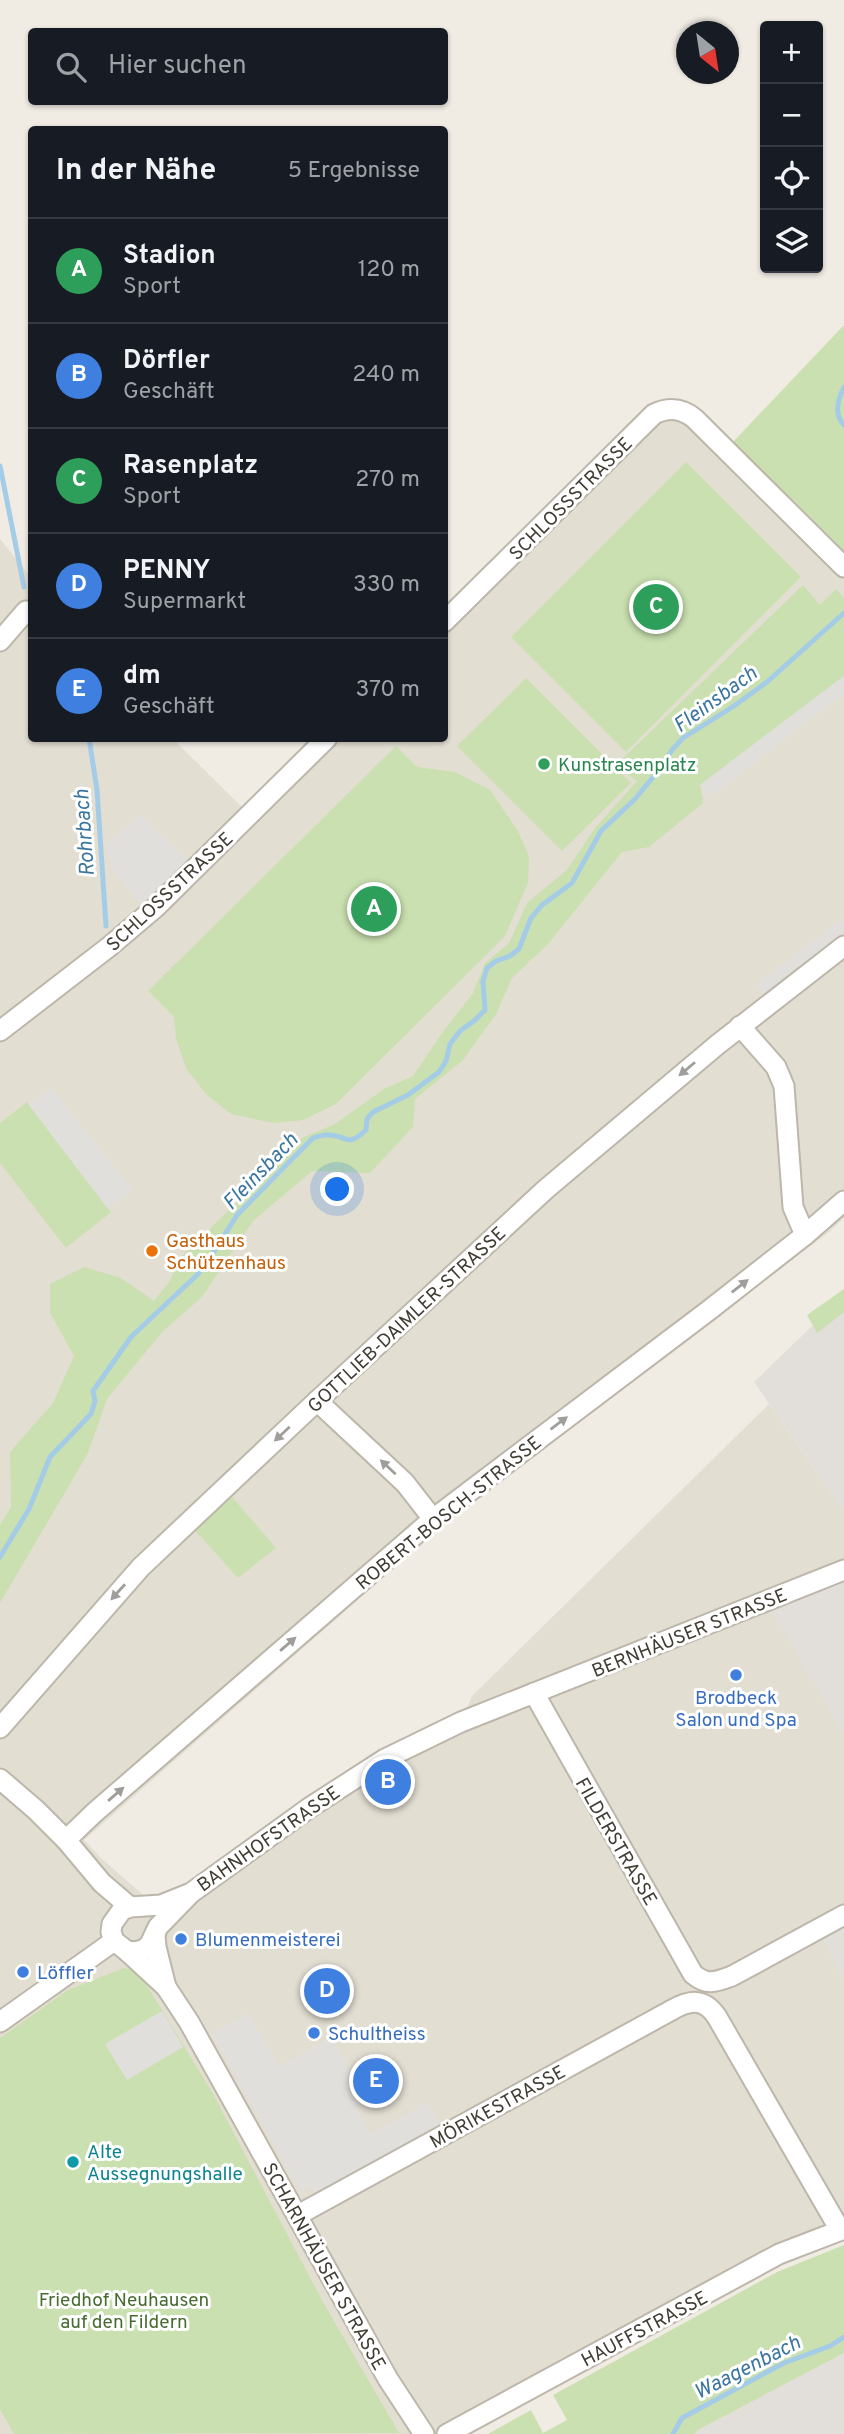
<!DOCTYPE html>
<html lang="de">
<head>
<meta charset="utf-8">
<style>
  :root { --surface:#171b24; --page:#242831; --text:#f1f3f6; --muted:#9ea1a6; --line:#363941; --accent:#0b8043 }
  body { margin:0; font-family:Overpass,sans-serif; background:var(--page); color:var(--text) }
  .controls { position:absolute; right:21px; top:21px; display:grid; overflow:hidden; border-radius:7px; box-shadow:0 2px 5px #0004 }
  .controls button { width:63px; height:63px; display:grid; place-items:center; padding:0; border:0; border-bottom:2px solid var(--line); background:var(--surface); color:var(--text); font:35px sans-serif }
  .compass { position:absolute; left:676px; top:21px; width:63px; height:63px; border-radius:50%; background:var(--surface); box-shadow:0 2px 5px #0004; rotate:150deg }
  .you { position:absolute; left:338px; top:1190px; width:24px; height:24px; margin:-18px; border:5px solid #fff; border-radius:50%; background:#1a73e8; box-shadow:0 0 0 10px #1a73e833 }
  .badge { display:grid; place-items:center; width:46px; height:46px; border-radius:50%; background:var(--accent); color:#fff; font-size:23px; font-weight:700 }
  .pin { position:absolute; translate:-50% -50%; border:4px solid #fff; box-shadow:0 2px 7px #0006 }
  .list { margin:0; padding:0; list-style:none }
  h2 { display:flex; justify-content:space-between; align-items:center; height:91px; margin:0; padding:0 28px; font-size:30px }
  h2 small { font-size:23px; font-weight:400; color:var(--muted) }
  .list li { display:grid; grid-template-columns:46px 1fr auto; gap:21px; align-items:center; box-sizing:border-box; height:105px; padding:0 28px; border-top:2px solid var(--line) }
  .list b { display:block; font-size:26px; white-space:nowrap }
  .list p { margin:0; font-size:23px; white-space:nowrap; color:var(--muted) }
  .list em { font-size:23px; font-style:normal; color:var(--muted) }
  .icon { flex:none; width:38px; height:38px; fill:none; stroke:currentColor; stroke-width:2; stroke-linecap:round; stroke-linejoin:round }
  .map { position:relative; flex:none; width:844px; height:2434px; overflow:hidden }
  .search { position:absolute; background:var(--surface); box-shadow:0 2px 5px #0004; left:28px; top:28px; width:420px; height:77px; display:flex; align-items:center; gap:18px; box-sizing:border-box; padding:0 24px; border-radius:7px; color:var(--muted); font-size:26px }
  .panel { position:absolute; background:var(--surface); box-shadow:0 2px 5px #0004; left:28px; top:126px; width:420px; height:616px; border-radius:7px }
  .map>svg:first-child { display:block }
</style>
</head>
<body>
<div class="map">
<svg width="844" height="2434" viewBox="0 0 844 2434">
  <rect width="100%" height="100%" fill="#f0ece4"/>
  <polygon fill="#e3ded2" points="680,410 844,567 844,1218 829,1232 440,1528 84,1840 102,1859 148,1899 190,1893 385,1759 455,1737 472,1696 769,1404 844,1511 844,1570 816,1684 844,1735 844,1915 818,1929 844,1977 844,2229 697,2299 471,2434 0,2434 0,539 31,577 32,738 173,739 250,815 327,739 444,738 445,622 654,414"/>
  <g fill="#e2ded9">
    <polygon points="844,1299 844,1511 754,1382 811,1327"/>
    <polygon points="844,1570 844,1735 766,1601"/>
    <polygon points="844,1915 844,1977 818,1929"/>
    <polygon points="844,2353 844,2434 695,2434 698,2430"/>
  </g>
  <g fill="#cae0b0">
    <polygon points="844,325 844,552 732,443"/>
    <polygon points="686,462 801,577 626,752 511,637"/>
    <polygon points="803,585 820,605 836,589 844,598 844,676 700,785 703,803 649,847 622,852 548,944 512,978 496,1014 463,1060 415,1099 413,1127 370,1173 312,1171 253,1221 202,1297 163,1331 107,1399 87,1455 0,1603 0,1525 11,1507 10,1452 53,1403 74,1356 50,1313 50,1284 84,1267 121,1278 154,1301 169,1282 181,1257 302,1138 335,1124 384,1089 413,1076 442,1033 473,993 485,963 509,943 527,903 567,870 595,828 637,781 622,770 626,762 623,758"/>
    <polygon points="526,678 631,783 562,851 457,746"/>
    <polygon points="396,746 417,767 455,772 490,790 518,831 529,856 528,883 505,936 336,1104 303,1120 273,1123 231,1114 207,1095 187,1070 176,1039 174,1017 148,991"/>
    <polygon points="27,1102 111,1212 66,1248 0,1163 0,1123"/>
    <polygon points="844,1289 844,1312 817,1333 807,1315"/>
    <polygon points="228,1492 276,1548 238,1578 193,1528"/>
    <polygon points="124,1968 138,1971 212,2092 323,2302 399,2433 14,2434 0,2409 0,2038 68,1990"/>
    <polygon points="844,2245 844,2353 698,2430 695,2434 488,2434 531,2410 543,2433 567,2420 553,2395 777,2272"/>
  </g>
  <g fill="#e1dfdc">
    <polygon points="844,676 844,694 709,797 700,785"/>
    <polygon points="140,815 190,861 142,906 113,871 105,845"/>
    <polygon points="844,918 844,932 763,994 756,985"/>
    <polygon points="51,1088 133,1190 108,1209 28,1104"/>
    <polygon points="162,2011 183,2047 127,2080 105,2044"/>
    <polygon points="248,2013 279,2067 331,2037 368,2102 356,2109 371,2134 428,2102 441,2126 317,2196 311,2186 301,2192 212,2034"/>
  </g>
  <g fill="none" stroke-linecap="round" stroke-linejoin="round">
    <g stroke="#a5cce7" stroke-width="5">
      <path d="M844,387C838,399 833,414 844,425"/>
      <polyline points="0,466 24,587"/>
      <polyline points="89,738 97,790 106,926"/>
      <path d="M0,1557L29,1509L50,1457L91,1414L95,1401L93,1391L131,1337L197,1275L210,1258L237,1215L313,1138C317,1137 325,1134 330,1135C348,1136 347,1148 366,1130L367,1119L373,1112L408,1095L439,1072L446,1061L450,1044L460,1031L474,1021L485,1010L483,981L487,968L496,961L510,956L519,949L531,918L542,905L572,883L601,831L635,799L663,765L672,750L683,738L734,706L767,682L844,613"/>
      <polyline points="673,2434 682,2418 784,2363 830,2346 844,2337"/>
    </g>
    <g stroke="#bdb6aa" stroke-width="23">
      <g id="minor">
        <path d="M444,622L654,414C669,407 682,408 695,419L844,567"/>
        <polyline points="0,641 26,611"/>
        <polyline points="740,1026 776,1067 784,1086 793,1207 805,1235"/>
        <polyline points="0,1031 110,946 156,907 327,738"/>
        <polyline points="317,1401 405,1483 433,1519"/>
        <path d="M534,1693L693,1974C707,1986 716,1982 732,1976L844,1915"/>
        <polyline points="0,1728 141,1567 317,1401 546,1189 717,1045 844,946"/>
        <polyline points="0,1779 36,1810 66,1840 102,1883 130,1907"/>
        <polyline points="66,1840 94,1813 433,1519 708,1311 805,1235 844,1201"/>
        <polyline points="191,1893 161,1905 130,1907 122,1910 112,1924 111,1932 114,1941 127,1951 136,1952 145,1949 150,1944 158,1927 191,1893 309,1808 385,1759 461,1722 844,1570"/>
        <polyline points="155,1935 156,1947 166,1987"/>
        <polyline points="127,1951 166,1987 189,2022 388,2379 424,2434"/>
        <polyline points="0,2022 114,1941"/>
        <path d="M298,2215L670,2011C689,2000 704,1997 717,2017L840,2230"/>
        <polyline points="447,2434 779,2254 844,2229"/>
      </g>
    </g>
    <use href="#minor" stroke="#fff" stroke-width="19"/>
  </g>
  <defs><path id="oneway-solid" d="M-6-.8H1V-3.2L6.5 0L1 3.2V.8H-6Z" transform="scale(1.75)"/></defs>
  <g fill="#a09e9a">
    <use href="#oneway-solid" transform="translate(687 1069) rotate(140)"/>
    <use href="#oneway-solid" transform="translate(740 1286) rotate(-38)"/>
    <use href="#oneway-solid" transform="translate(559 1423) rotate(-37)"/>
    <use href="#oneway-solid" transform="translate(282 1434) rotate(137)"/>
    <use href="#oneway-solid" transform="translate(388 1467) rotate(-137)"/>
    <use href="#oneway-solid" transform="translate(118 1592) rotate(132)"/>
    <use href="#oneway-solid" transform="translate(288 1644) rotate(-41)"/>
    <use href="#oneway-solid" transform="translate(116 1794) rotate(-41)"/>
  </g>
  <circle fill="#2e9e5b" stroke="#fff" stroke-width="2.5" cx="544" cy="764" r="7"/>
  <circle fill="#e8710a" stroke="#fff" stroke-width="2.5" cx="152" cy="1251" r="7"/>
  <g fill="#3f7fe0" stroke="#fff" stroke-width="2.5">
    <circle cx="736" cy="1675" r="7"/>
    <circle cx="181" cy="1939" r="7"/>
    <circle cx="23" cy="1972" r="7"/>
    <circle cx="314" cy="2033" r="7"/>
  </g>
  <circle fill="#0f9aa8" stroke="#fff" stroke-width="2.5" cx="73" cy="2162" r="7"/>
  <g text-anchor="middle" stroke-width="6" stroke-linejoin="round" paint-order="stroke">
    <g font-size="19" fill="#413c34" stroke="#fff">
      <text transform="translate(570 498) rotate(-45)" y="7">SCHLOSSSTRASSE</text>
      <text transform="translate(169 891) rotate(-43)" y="7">SCHLOSSSTRASSE</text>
      <text transform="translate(406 1319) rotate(-43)" y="7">GOTTLIEB-DAIMLER-STRASSE</text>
      <text transform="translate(448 1512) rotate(-39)" y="7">ROBERT-BOSCH-STRASSE</text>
      <text transform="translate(689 1632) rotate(-22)" y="7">BERNHÄUSER STRASSE</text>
      <text transform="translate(268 1838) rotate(-35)" y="7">BAHNHOFSTRASSE</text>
      <text transform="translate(617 1841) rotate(60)" y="7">FILDERSTRASSE</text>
      <text transform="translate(497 2106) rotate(-29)" y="7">MÖRIKESTRASSE</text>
      <text transform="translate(325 2266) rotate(61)" y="7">SCHARNHÄUSER STRASSE</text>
      <text transform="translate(644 2328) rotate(-28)" y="7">HAUFFSTRASSE</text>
    </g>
    <g font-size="19" fill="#27864d" stroke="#fff" text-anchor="start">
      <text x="558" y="771">Kunstrasenplatz</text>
    </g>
    <g font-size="19" fill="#c56008" stroke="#fff" text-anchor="start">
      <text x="166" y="1247">Gasthaus<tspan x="166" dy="22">Schützenhaus</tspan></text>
    </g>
    <g font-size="19" fill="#366cbe" stroke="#fff" text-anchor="start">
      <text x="736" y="1704" text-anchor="middle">Brodbeck<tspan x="736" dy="22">Salon und Spa</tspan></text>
      <text x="195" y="1946">Blumenmeisterei</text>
      <text x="37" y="1979">Löffler</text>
      <text x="328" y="2040">Schultheiss</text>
    </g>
    <g font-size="19" fill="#0d838f" stroke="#fff" text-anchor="start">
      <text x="87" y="2158">Alte<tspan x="87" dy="22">Aussegnungshalle</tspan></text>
    </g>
    <g font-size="19" fill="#466c2f" stroke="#fff">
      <text x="124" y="2306">Friedhof Neuhausen<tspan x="124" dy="22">auf den Fildern</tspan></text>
    </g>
    <g font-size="21" font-style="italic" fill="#3a75a0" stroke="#fff">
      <text transform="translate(715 699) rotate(-36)" y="7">Fleinsbach</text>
      <text transform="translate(84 833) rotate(-94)" y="7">Rohrbach</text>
      <text transform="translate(260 1171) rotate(-46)" y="7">Fleinsbach</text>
      <text transform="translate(747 2367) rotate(-27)" y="7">Waagenbach</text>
    </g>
  </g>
</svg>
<div class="controls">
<button>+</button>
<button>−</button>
<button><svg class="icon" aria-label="locate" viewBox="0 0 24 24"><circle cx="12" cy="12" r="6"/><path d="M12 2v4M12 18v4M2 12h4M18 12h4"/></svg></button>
<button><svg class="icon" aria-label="layers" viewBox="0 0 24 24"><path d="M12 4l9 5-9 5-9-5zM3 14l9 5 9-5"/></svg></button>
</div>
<svg class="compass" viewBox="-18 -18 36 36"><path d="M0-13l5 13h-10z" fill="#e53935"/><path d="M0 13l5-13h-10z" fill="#9ea1a6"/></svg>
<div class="you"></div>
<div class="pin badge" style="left:374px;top:909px;background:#2e9e5b">A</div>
<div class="pin badge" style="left:388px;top:1782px;background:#3f7fe0">B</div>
<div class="pin badge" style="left:656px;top:607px;background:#2e9e5b">C</div>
<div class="pin badge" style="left:327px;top:1991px;background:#3f7fe0">D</div>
<div class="pin badge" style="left:376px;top:2081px;background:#3f7fe0">E</div>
<div class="search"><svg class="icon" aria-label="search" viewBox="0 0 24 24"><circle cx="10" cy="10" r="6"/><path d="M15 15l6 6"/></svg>Hier suchen</div>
<section class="panel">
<h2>In der Nähe<small>5 Ergebnisse</small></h2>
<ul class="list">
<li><span class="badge" style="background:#2e9e5b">A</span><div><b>Stadion</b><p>Sport</p></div><em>120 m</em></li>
<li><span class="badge" style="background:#3f7fe0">B</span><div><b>Dörfler</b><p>Geschäft</p></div><em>240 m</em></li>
<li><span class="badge" style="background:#2e9e5b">C</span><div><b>Rasenplatz</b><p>Sport</p></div><em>270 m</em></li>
<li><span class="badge" style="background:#3f7fe0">D</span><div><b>PENNY</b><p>Supermarkt</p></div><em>330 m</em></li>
<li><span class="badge" style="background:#3f7fe0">E</span><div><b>dm</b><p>Geschäft</p></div><em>370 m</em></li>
</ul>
</section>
</div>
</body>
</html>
